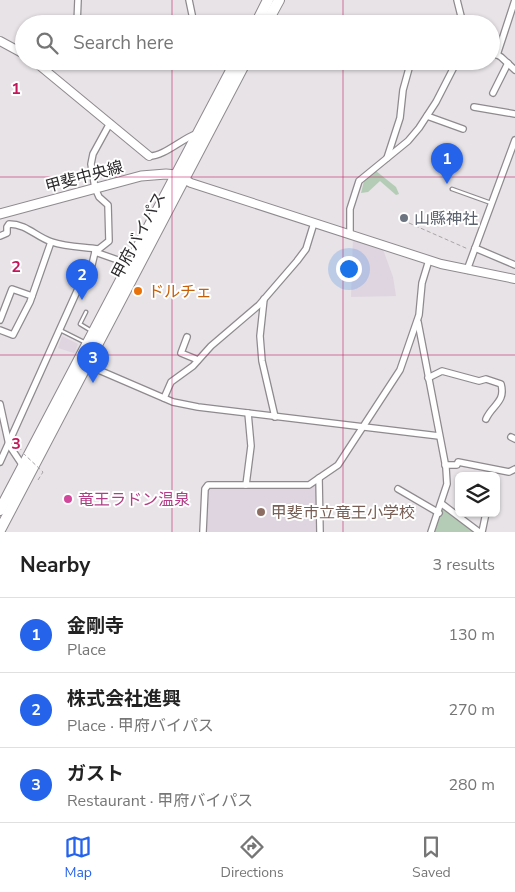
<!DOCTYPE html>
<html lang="en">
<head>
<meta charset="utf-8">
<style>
  :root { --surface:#fff; --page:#f2f2f2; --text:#222; --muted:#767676; --line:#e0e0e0; --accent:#2563eb }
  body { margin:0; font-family:"Nunito Sans","Noto Sans JP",sans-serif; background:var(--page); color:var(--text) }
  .controls { position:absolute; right:15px; bottom:15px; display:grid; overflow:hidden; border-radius:8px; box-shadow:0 1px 4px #0004 }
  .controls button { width:45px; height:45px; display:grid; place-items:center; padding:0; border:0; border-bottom:1px solid var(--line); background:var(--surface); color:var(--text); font:25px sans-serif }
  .you { position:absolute; left:348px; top:268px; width:18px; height:18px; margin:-12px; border:4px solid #fff; border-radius:50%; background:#1a73e8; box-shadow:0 0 0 8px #1a73e833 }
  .badge { display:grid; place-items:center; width:32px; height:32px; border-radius:50%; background:var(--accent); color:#fff; font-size:16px; font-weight:700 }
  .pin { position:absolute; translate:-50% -41px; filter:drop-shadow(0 1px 2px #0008) }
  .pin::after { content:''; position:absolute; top:26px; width:18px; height:15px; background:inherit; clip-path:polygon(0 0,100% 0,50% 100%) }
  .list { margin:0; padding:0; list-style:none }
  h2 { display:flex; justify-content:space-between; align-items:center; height:65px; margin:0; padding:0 20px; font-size:21px }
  h2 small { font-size:16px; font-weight:400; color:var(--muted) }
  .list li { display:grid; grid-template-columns:32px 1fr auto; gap:15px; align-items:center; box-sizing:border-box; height:75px; padding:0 20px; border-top:1px solid var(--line) }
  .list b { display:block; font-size:19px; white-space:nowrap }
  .list p { margin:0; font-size:16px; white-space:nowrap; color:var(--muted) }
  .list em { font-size:16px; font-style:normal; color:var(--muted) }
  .icon { flex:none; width:28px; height:28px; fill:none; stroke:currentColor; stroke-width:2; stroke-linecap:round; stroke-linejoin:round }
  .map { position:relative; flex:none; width:515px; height:532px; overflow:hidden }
  .search { position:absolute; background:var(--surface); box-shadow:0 1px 4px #0004; left:15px; right:15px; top:15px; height:55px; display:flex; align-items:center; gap:12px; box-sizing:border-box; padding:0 18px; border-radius:28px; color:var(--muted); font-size:19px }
  .sheet { height:290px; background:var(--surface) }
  nav { display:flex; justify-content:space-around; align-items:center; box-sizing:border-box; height:70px; border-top:1px solid var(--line); background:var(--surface); font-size:14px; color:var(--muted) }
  nav a { display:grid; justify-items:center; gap:2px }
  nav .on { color:var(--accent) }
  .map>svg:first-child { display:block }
</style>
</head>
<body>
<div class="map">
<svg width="515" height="532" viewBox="0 0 515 532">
  <rect width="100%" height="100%" fill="#e7e3e7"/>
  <g fill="#dfd5e0">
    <polygon points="353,236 381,244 393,277 396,296 351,297"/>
    <polygon points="62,336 78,344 74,353 58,348"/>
    <polygon points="317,484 317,532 205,532 207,493 208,487 281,488 309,487"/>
  </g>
  <g fill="#b4ccb5">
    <polygon points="376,171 396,187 399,194 396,195 380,181 368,192 361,193 364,181"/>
    <polygon points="442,506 477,532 433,532"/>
  </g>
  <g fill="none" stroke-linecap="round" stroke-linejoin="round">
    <g stroke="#8e8a8e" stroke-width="5">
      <g id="lane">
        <polyline points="452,189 491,203"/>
        <polyline points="86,312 80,324 90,330"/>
        <polyline points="60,330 86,343"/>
      </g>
    </g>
    <g stroke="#8e8a8e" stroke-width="8">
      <g id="street">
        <polyline points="189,0 194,24"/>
        <polyline points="457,0 463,24"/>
        <polyline points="77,24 78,0"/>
        <polyline points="161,24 165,24"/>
        <polyline points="491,51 501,57 515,70"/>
        <polyline points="497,55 515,0"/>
        <polyline points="446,61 455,65"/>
        <polyline points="46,71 54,61"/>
        <polyline points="493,93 508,63"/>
        <polyline points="474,107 515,114"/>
        <polyline points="427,116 463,129"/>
        <path d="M149,156C163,157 183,138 196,134"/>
        <polyline points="387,158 400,118 403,90 411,61"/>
        <polyline points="350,233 350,209 359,181 408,141 419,128 436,102 455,65 472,65 476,61"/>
        <path d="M0,236L7,233V227L9,224C27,224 36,237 52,242C66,247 84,247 98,249"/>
        <polyline points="475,248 515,265"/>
        <polyline points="95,252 129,264"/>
        <polyline points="467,270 515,140"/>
        <polyline points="264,299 260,336 262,361 275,417"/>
        <polyline points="0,320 12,289 32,296"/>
        <polyline points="418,322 446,468 447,484 431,532"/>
        <polyline points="0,330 13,335 30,302 51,242"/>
        <polyline points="187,337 181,353 198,360"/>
        <polyline points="87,365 173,402 198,407 439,436"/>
        <path d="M428,378L442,371L479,381L486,379L501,384C506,402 492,405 486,419"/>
        <polyline points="164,398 171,382 193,366 211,346 259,305 297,261 306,249 314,223"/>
        <polyline points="0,404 9,445 23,466"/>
        <polyline points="511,437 515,439"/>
        <polyline points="0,462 77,291 91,269 95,252 109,241 108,205 99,197 95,188 91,164 93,154 110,123"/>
        <polyline points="445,465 457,465 458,462 509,472 515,469"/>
        <polyline points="319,478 338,465 400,370 419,315 422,283 429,260"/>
        <polyline points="246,485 251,446 248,413"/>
        <polyline points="398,489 439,513"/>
        <polyline points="442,504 479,532"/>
        <polyline points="203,532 205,489 208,485 309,485 319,478 320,532"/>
        <polyline points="482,532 486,513"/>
      </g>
    </g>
    <g stroke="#8e8a8e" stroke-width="10">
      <g id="secondary">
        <polyline points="0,41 24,54"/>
        <polyline points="34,61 149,156"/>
        <polyline points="180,177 191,183 441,264 515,279"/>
      </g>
    </g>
    <g stroke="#8e8a8e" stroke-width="11">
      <polyline id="primary" points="0,214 141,176 166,174 176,175"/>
    </g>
    <g stroke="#8e8a8e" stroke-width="12">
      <g id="highway">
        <polyline points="256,24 268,0"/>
        <polyline points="266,24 279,0"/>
        <polyline points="0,510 236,61"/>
        <polyline points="0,530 246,61"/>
      </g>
    </g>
    <g stroke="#a8a4a8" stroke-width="1" stroke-dasharray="4 2.5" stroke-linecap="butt">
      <polyline points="409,223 468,249"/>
      <polyline points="17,442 21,450"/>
      <polyline points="38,480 43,472"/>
    </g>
    <use href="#lane" stroke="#fff" stroke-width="2.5"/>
    <use href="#street" stroke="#fff" stroke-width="5.5"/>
    <use href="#secondary" stroke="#fff" stroke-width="8"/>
    <use href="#primary" stroke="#fff" stroke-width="9"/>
    <use href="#highway" stroke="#fff" stroke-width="10"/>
    <polyline stroke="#a8a4a8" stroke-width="1" stroke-dasharray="4 2.5" stroke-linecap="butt" points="23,453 43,472"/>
  </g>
  <path fill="none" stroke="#c2185b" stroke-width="1" stroke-opacity="0.55" d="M172,0V24M343,0V24M172,61V532M343,61V532M0,177H515M0,355H515"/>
  <circle fill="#6b7280" stroke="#fff" stroke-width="2" cx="404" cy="218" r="5"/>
  <circle fill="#e8710a" stroke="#fff" stroke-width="2" cx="138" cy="291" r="5"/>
  <circle fill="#d1479c" stroke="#fff" stroke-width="2" cx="68" cy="499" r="5"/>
  <circle fill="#8d6e63" stroke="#fff" stroke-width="2" cx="261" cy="512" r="5"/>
  <g text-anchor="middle" stroke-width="4" stroke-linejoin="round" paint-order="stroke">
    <g font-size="16" fill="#2b292b" stroke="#fff">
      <text transform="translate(84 176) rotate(-15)" y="6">甲斐中央線</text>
      <text transform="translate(138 235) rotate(-62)" y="6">甲府バイパス</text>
    </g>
    <g font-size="16" fill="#5b616d" stroke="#fff" text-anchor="start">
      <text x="414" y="224">山縣神社</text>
    </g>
    <g font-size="16" fill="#c56008" stroke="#fff" text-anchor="start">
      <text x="148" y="297">ドルチェ</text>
    </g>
    <g font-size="16" fill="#b23c85" stroke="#fff" text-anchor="start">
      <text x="78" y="505">竜王ラドン温泉</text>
    </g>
    <g font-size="16" fill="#785e54" stroke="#fff" text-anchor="start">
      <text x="271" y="518">甲斐市立竜王小学校</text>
    </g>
  </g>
  <g font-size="16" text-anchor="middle" font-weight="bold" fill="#c2185b" stroke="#fff" stroke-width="4" stroke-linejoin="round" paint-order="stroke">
    <text x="16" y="94">1</text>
    <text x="16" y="272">2</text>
    <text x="16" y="449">3</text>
  </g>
</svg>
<div class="controls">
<button><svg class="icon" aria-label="layers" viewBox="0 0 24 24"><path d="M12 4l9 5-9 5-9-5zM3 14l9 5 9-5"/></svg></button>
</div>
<div class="you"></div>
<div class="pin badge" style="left:447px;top:184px">1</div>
<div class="pin badge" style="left:82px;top:300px">2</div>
<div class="pin badge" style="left:93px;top:383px">3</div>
<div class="search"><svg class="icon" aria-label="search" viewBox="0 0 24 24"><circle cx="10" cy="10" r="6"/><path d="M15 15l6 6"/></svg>Search here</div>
</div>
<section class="sheet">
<h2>Nearby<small>3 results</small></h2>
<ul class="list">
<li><span class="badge">1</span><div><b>金剛寺</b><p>Place</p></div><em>130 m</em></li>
<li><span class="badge">2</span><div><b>株式会社進興</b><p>Place · 甲府バイパス</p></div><em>270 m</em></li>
<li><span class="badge">3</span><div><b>ガスト</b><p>Restaurant · 甲府バイパス</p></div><em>280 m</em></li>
</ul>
</section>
<nav>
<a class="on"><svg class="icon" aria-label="map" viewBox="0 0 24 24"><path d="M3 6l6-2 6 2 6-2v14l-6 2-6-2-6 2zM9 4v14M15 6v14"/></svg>Map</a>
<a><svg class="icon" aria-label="directions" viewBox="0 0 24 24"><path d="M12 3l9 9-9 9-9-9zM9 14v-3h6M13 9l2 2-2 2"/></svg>Directions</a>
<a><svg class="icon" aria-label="saved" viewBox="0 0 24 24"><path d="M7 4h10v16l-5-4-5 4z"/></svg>Saved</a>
</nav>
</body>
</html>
